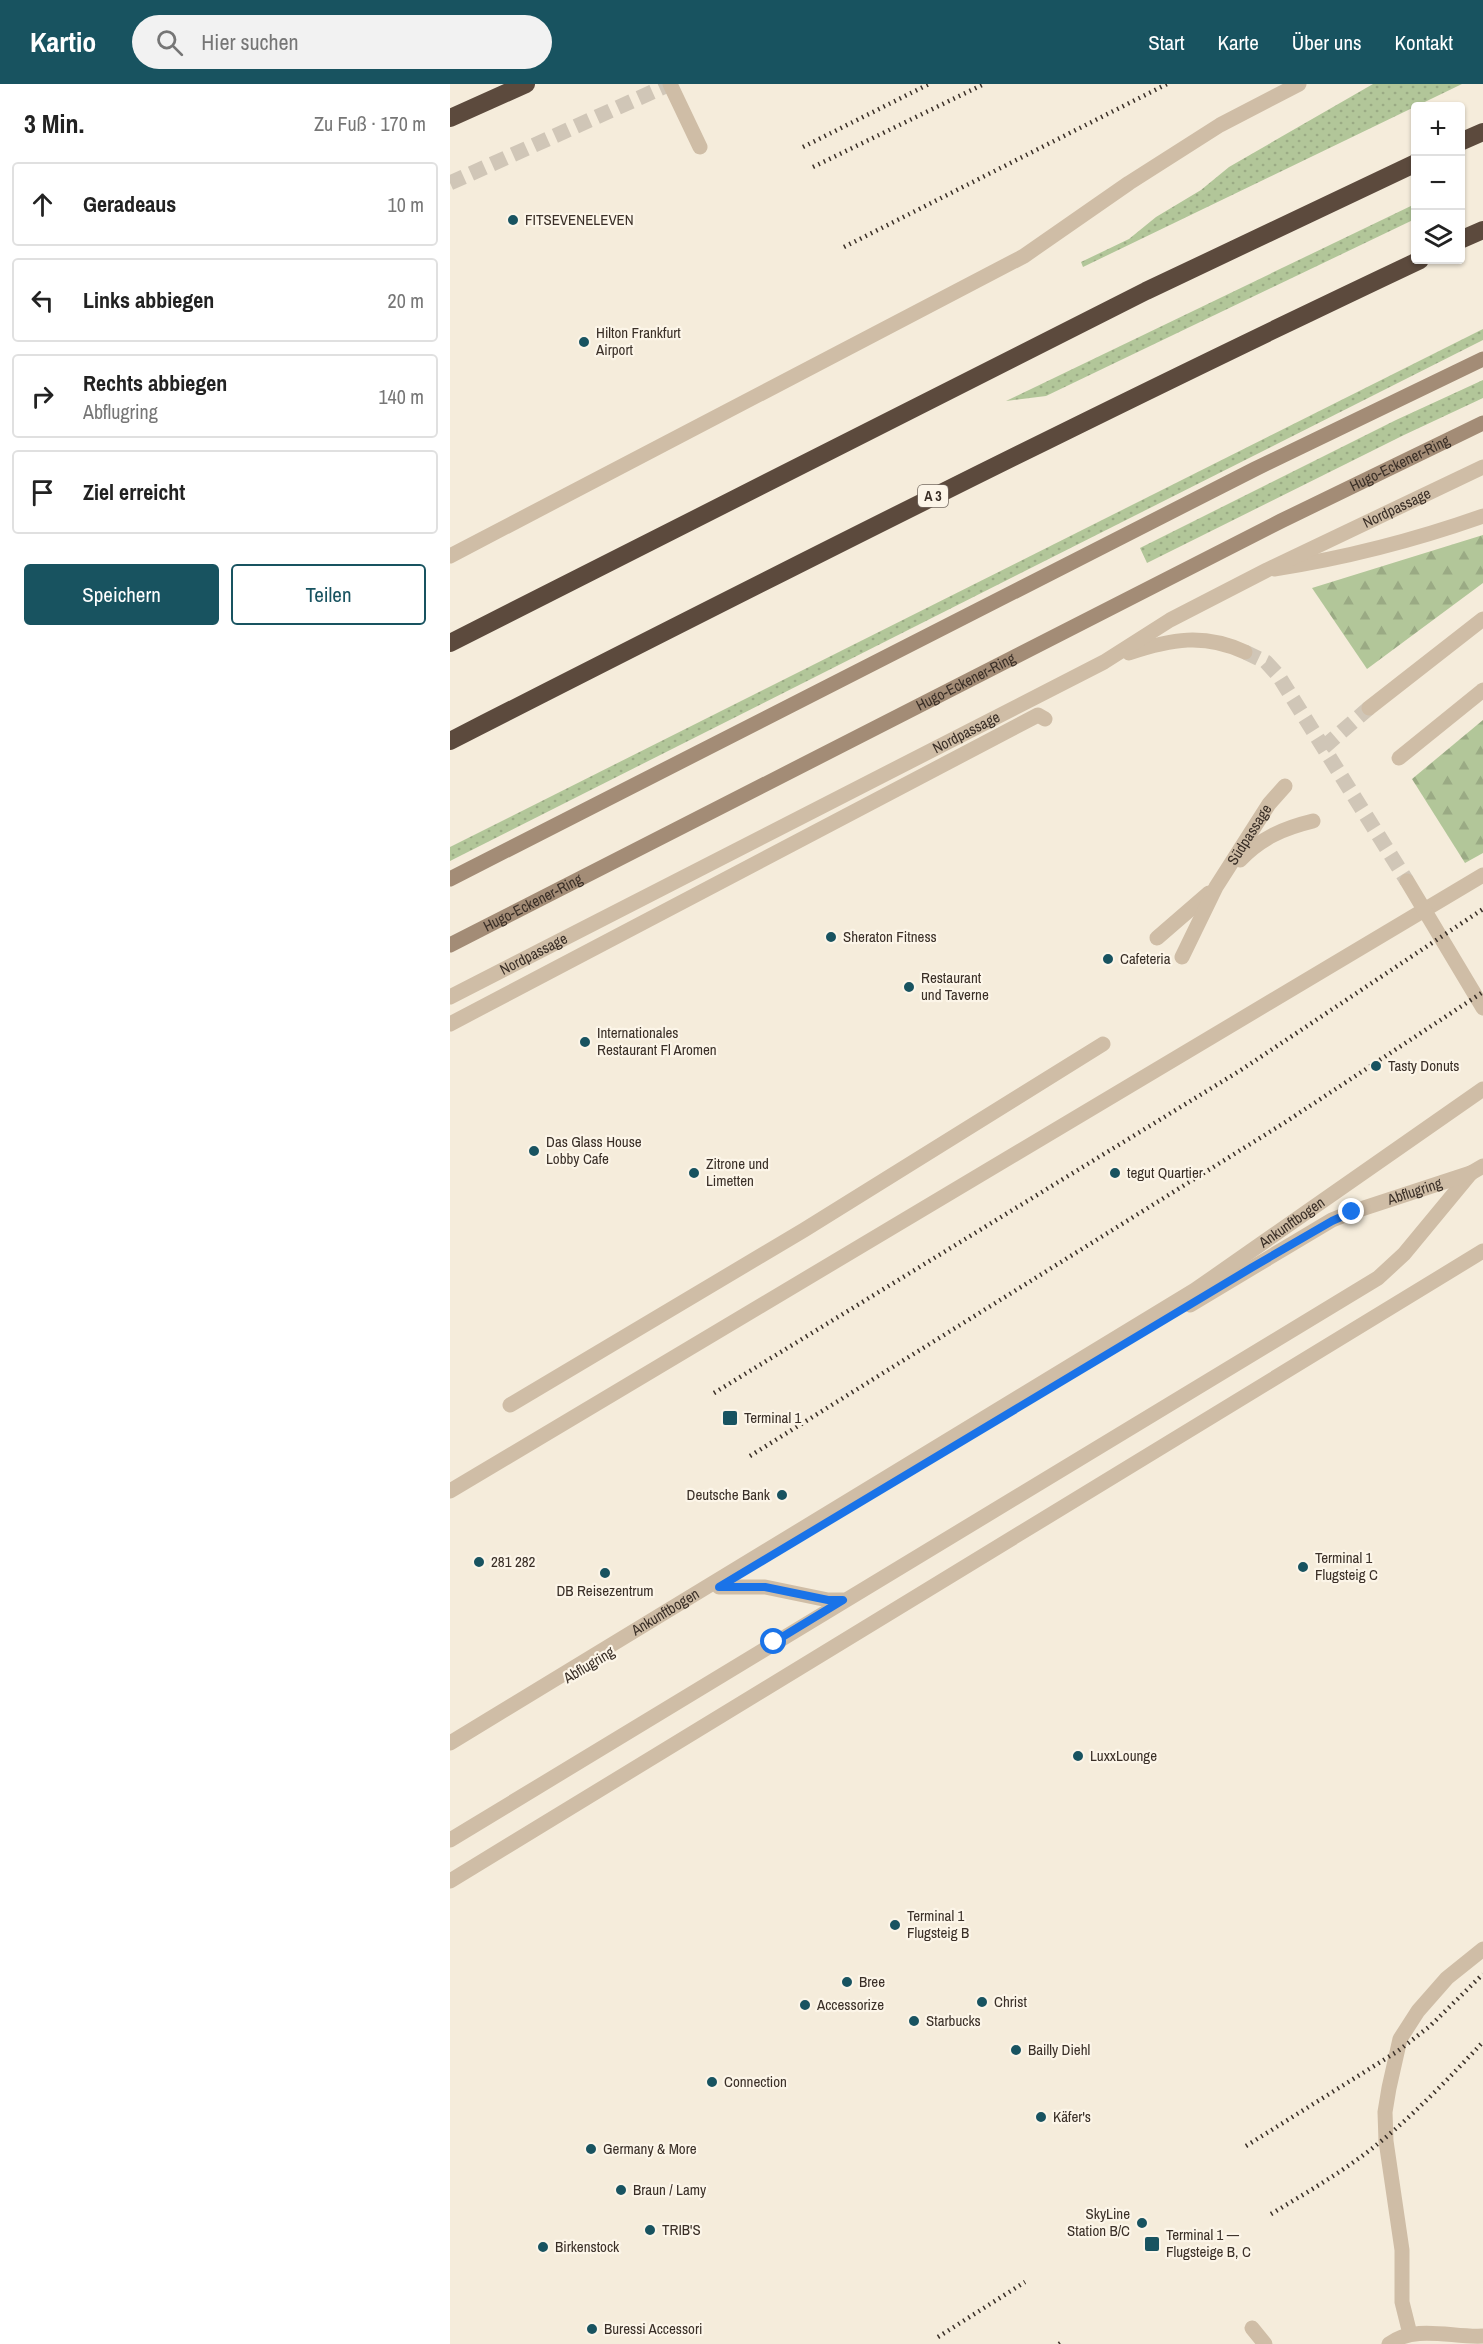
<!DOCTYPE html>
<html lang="de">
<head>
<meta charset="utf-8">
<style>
  :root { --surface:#fff; --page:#f2f2f2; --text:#222; --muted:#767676; --line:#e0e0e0; --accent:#185360 }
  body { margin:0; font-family:"Archivo Narrow",sans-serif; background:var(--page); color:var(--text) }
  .controls { position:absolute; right:18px; top:18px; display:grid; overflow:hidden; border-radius:6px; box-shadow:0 2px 4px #0004 }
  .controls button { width:54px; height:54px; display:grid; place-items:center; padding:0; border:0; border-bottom:2px solid var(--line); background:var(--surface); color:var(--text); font:30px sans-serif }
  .stop { position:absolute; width:18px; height:18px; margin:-14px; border:4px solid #1a73e8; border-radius:50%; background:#fff }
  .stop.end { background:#1a73e8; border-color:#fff; box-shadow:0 2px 6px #0008 }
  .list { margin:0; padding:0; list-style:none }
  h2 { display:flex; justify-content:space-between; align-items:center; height:78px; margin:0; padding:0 24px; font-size:26px }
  h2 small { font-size:20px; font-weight:400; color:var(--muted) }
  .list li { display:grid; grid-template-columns:39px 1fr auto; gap:18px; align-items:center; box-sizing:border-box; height:84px; margin:0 12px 12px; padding:0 12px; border:2px solid var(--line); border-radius:6px }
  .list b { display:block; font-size:22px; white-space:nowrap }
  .list p { margin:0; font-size:20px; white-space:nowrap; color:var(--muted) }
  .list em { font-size:20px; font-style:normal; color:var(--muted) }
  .actions { display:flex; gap:12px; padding:18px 24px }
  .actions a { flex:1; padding:14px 0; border:2px solid var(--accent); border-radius:6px; text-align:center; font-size:21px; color:var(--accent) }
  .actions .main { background:var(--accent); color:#fff }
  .icon { flex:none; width:33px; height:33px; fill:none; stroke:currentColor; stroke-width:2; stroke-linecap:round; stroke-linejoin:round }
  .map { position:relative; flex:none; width:1033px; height:2260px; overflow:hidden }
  header { display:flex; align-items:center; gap:36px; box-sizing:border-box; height:84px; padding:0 30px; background:var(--accent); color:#fff }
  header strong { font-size:28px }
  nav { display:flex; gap:33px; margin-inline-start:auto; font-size:21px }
  .search { width:420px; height:54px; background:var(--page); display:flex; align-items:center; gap:15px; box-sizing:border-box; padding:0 21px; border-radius:33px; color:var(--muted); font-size:22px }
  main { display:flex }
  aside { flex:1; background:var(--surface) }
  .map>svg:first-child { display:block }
</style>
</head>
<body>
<header>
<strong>Kartio</strong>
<div class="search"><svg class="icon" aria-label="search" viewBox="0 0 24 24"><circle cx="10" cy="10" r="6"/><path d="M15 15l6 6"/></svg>Hier suchen</div>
<nav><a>Start</a><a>Karte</a><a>Über uns</a><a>Kontakt</a></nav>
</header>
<main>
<aside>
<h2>3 Min.<small>Zu Fuß · 170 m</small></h2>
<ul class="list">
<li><svg class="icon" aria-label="ahead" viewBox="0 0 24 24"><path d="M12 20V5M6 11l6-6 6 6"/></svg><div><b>Geradeaus</b></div><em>10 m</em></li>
<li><svg class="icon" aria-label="left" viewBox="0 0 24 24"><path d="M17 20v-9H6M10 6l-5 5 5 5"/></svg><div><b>Links abbiegen</b></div><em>20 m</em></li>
<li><svg class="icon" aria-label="right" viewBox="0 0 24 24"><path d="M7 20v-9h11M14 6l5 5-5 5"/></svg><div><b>Rechts abbiegen</b><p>Abflugring</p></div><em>140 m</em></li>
<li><svg class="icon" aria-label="arrive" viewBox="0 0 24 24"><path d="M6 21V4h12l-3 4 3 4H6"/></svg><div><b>Ziel erreicht</b></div></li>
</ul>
<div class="actions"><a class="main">Speichern</a><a>Teilen</a></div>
</aside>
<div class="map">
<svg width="1033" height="2260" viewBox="0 0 1033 2260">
  <defs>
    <pattern id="grass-dots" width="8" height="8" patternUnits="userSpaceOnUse" patternTransform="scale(1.5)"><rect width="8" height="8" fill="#b2c699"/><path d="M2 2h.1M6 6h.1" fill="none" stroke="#9aaa84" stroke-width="1.8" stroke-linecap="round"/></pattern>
    <pattern id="forest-firs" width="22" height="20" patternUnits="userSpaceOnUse" patternTransform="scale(1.5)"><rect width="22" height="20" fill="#b2c699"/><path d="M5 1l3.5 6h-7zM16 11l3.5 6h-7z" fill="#9aaa84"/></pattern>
  </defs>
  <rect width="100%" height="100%" fill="#f5ecdb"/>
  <g fill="url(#grass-dots)">
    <polygon points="923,0 1012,0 633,183 631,178 679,155 706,133 751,106 779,83"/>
    <polygon points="965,120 965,135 596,312 556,317"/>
    <polygon points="1033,245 1033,256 0,777 0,763"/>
    <polygon points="1033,296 1033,314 954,351 697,479 690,464 946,336"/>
  </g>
  <g fill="url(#forest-firs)">
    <polygon points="1033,451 1033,499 917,585 862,504"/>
    <polygon points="1033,636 1033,769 1015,779 962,695"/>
  </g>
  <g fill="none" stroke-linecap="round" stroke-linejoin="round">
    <g stroke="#d0c6b7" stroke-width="15" stroke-dasharray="15 8" stroke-linecap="butt">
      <polyline points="0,99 220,0"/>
      <polyline points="795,568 816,578 828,591 957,797"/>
      <polyline points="874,663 919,624"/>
    </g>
    <g stroke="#cfbda6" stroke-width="15">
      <polyline points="220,0 250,63"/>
      <polyline points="0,472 574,172 679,99 770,41 849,0"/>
      <path d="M824,485C895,474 965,456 1033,432"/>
      <polyline points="949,674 1033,606"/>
      <path d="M790,776C811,754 834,744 863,737"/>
      <polyline points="707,854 759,809"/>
      <path id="s1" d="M732,873L766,803L819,720L835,702"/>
      <polyline points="0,940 588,631 595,635"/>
      <polyline points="60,1321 354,1146 653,960"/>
      <polyline points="0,1407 1033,791"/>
      <polyline points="0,1756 928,1194 954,1170 1021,1089"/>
      <polyline points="0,1797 1033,1167"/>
      <polyline points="802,2244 815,2260"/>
      <polyline points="960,2250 952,2218 952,2166 936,2057 935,2028 939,2004 950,1955 968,1927 997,1894 1033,1865"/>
      <path d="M939,2260C966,2240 1002,2254 1033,2252"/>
    </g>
    <g stroke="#cfbda6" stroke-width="15">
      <path d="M679,569C721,555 754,549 795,568"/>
      <polyline points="919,624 1033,535"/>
      <polyline points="957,797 1033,924"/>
      <path id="s2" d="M0,913L654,578L720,536L817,486L1033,383"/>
      <polyline points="1021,1089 1033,1082"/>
      <polyline points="740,1221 882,1136 902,1128"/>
      <path id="s3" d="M0,1659L745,1206L1033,1005"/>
    </g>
    <g stroke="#a38c76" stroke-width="15">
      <polyline points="0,795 805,385 1033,275"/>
      <path id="s4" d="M0,861L831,437L1033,339"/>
    </g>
    <g stroke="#5c4a3d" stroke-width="18">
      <polyline points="0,34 76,0"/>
      <polyline points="1010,58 1033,48"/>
      <polyline points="1010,156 1033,146"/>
      <polyline points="0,559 696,207 966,79"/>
      <path d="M0,657C322,493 644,330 970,176"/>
    </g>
    <g stroke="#3a2f27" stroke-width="4.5" stroke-dasharray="1.5 4.5" stroke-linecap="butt">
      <polyline points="353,63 479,0"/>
      <polyline points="363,83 534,0"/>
      <polyline points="394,163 717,0"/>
      <polyline points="264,1309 791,986 1033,825"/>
      <polyline points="300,1372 834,1039 1033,908"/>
      <polyline points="796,2062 948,1967 980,1942 1033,1890"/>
      <path d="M821,2130C856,2109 892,2088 924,2063C964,2031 999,1994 1033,1958"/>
      <polyline points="488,2253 575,2198"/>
      <polyline points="609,2260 612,2258"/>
    </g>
    <polyline stroke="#cfbda6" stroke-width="15" points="269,1503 315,1503 378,1516 393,1516"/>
    <path stroke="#cfbda6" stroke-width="15" id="s5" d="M902,1128L1021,1089"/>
  </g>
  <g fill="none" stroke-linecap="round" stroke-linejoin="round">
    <polyline stroke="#1a73e8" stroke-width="8" points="324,1558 393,1516 378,1516 315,1503 269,1503 801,1184 882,1137 902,1128"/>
  </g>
  <g fill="#185360" stroke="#fcf5e8" stroke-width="2">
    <circle cx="63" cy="136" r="6"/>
    <circle cx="134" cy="258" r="6"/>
    <circle cx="381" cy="853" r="6"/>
    <circle cx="658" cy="875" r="6"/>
    <circle cx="459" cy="903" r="6"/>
    <circle cx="135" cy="958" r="6"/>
    <circle cx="926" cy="982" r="6"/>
    <circle cx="84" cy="1067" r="6"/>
    <circle cx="244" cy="1089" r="6"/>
    <circle cx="665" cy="1089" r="6"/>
    <rect x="272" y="1326" width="16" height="16" rx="3"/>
    <circle cx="332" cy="1411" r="6"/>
    <circle cx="29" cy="1478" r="6"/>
    <circle cx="853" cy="1483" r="6"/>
    <circle cx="155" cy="1489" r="6"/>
    <circle cx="628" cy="1672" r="6"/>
    <circle cx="445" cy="1841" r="6"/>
    <circle cx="397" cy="1898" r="6"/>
    <circle cx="532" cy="1918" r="6"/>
    <circle cx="355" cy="1921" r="6"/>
    <circle cx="464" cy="1937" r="6"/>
    <circle cx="566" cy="1966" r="6"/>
    <circle cx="262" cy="1998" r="6"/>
    <circle cx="591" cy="2033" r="6"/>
    <circle cx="141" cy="2065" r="6"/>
    <circle cx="171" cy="2106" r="6"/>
    <circle cx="692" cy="2139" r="6"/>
    <circle cx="200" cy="2146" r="6"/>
    <rect x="694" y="2152" width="16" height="16" rx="3"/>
    <circle cx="93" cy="2163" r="6"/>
    <circle cx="142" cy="2245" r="6"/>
  </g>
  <g text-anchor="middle" stroke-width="4.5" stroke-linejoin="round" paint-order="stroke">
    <rect fill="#fcf5e8" stroke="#746a61" stroke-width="1.5" x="468" y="401" width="30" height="22" rx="4.5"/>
    <g font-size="14" font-weight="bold" fill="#3a2f27">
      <text x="483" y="417">A 3</text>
    </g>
    <g font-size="15" fill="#3a2f27" stroke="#fcf5e8" text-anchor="start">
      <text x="75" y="141">FITSEVENELEVEN</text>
      <text x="146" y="254">Hilton Frankfurt<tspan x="146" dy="17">Airport</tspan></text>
      <text x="393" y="858">Sheraton Fitness</text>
      <text x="670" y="880">Cafeteria</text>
      <text x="471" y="899">Restaurant<tspan x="471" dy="17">und Taverne</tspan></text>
      <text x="147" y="954">Internationales<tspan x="147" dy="17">Restaurant Fl Aromen</tspan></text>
      <text x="938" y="987">Tasty Donuts</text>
      <text x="96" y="1063">Das Glass House<tspan x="96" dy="17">Lobby Cafe</tspan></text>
      <text x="256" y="1085">Zitrone und<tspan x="256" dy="17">Limetten</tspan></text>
      <text x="677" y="1094">tegut Quartier</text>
      <text x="294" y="1339">Terminal 1</text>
      <text x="320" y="1416" text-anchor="end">Deutsche Bank</text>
      <text x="865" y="1479">Terminal 1<tspan x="865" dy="17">Flugsteig C</tspan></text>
      <text x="41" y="1483">281 282</text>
      <text x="155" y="1512" text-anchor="middle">DB Reisezentrum</text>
      <text x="640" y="1677">LuxxLounge</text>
      <text x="457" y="1837">Terminal 1<tspan x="457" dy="17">Flugsteig B</tspan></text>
      <text x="409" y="1903">Bree</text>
      <text x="544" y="1923">Christ</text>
      <text x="367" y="1926">Accessorize</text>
      <text x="476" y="1942">Starbucks</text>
      <text x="578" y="1971">Bailly Diehl</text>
      <text x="274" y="2003">Connection</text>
      <text x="603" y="2038">Käfer's</text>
      <text x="153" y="2070">Germany &amp; More</text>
      <text x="183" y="2111">Braun / Lamy</text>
      <text x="680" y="2135" text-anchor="end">SkyLine<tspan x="680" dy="17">Station B/C</tspan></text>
      <text x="212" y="2151">TRIB'S</text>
      <text x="716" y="2156">Terminal 1 —<tspan x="716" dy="17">Flugsteige B, C</tspan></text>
      <text x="105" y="2168">Birkenstock</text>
      <text x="154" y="2250">Buressi Accessori</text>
    </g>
    <g font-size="15" fill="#3a2f27" stroke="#fcf5e8">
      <text dy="5" stroke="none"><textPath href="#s4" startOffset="1065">Hugo-Eckener-Ring</textPath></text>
      <text dy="5" stroke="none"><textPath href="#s2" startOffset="1066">Nordpassage</textPath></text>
      <text dy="5" stroke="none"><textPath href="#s4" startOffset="579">Hugo-Eckener-Ring</textPath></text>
      <text dy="5" stroke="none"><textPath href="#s2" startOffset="580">Nordpassage</textPath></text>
      <text dy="5" stroke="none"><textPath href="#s1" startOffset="140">Südpassage</textPath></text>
      <text dy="5" stroke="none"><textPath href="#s4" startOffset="93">Hugo-Eckener-Ring</textPath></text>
      <text dy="5" stroke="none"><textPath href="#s2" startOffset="94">Nordpassage</textPath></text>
      <text dy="5" stroke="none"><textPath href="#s5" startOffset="66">Abflugring</textPath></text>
      <text dy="5" stroke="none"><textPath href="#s3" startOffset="990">Ankunftbogen</textPath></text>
      <text dy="5" stroke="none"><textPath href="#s3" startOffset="252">Ankunftbogen</textPath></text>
      <text transform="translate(139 1581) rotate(-31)" y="5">Abflugring</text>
    </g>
  </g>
</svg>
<div class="controls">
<button>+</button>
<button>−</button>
<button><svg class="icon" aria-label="layers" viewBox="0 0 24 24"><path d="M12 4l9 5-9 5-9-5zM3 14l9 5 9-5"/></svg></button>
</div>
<div class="stop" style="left:324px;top:1558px"></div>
<div class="stop end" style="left:902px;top:1128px"></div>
</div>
</main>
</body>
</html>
